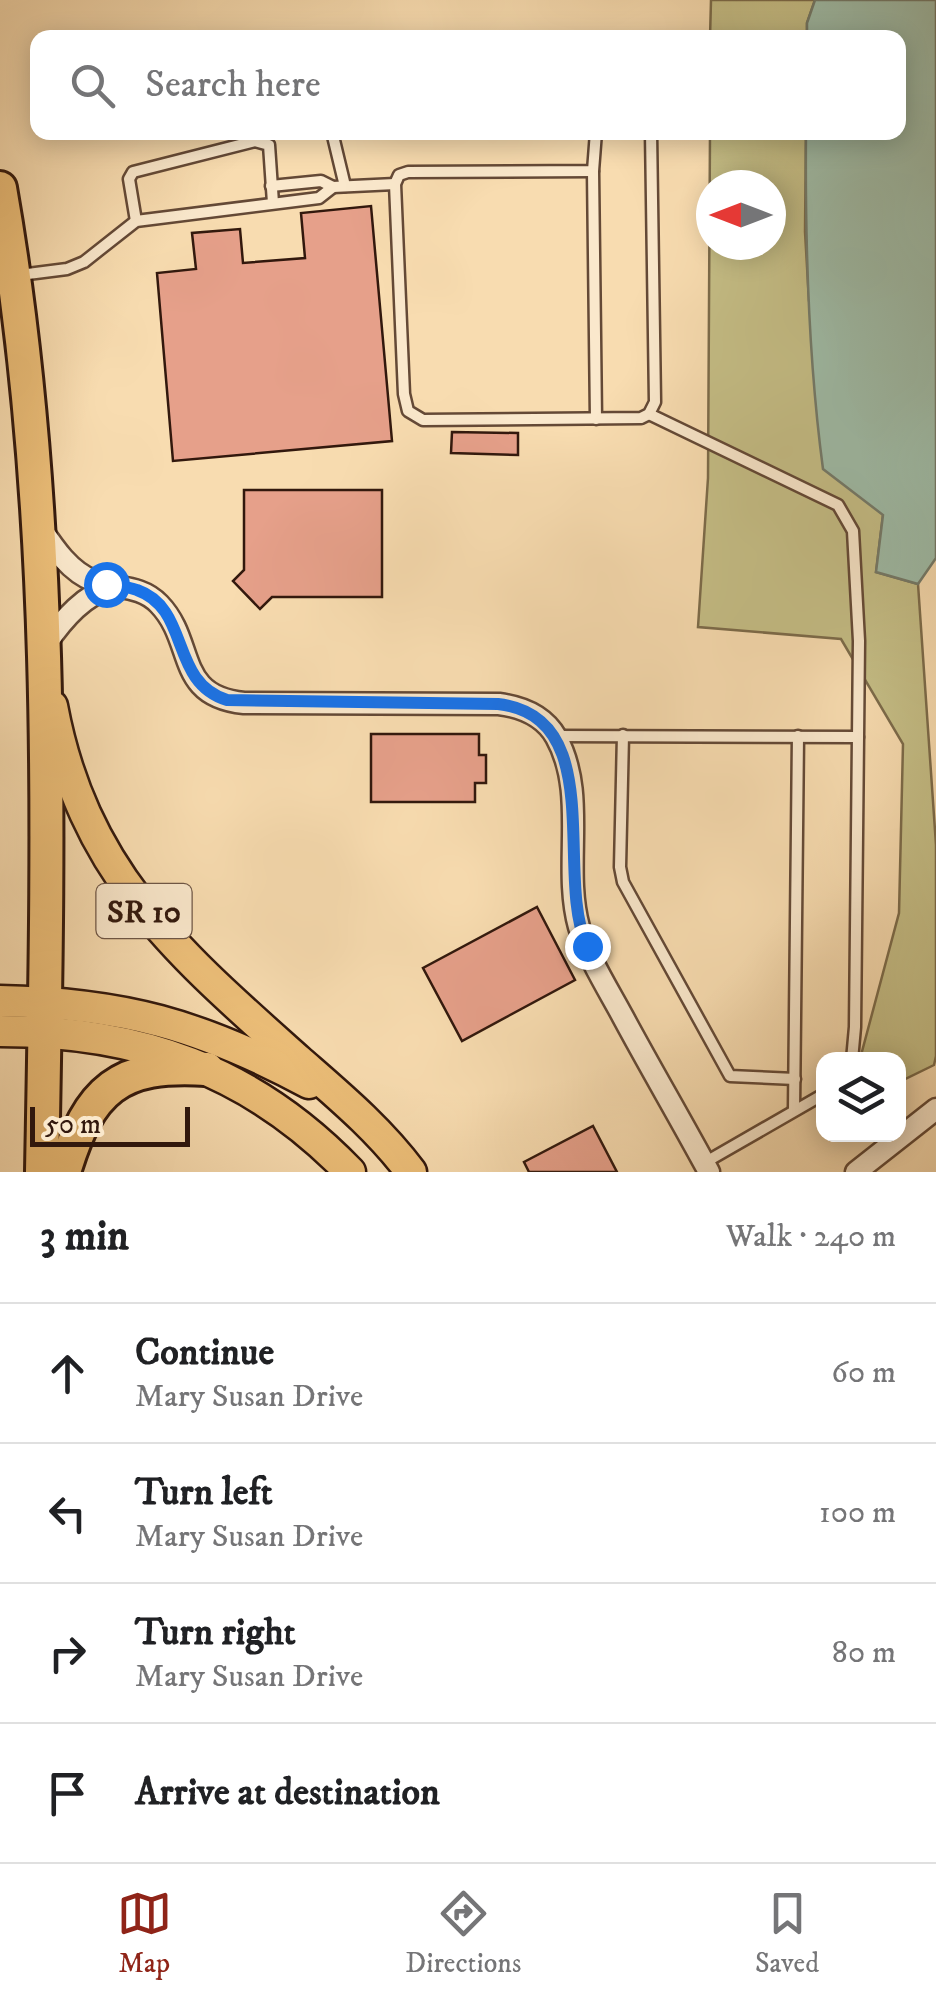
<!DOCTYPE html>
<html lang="en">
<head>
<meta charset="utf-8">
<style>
  :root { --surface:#fff; --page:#f2f2f2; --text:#202124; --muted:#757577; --line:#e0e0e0; --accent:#8f2418 }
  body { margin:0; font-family:"IM FELL DW Pica",serif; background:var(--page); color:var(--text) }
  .controls { position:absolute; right:30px; bottom:30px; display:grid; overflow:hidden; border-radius:20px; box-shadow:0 5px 25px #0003 }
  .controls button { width:90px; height:90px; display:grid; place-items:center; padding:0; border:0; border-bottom:2px solid var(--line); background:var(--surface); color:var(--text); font:50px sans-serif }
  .compass { position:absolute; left:696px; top:170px; width:90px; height:90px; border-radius:50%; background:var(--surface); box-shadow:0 5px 25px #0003; rotate:270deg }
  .scale { position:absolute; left:30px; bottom:25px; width:160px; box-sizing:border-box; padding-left:10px; border:5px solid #32180d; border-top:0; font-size:28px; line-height:35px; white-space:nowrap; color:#32180d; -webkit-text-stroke:8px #fae8cc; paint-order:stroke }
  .stop { position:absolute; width:30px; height:30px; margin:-22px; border:8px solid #1a73e8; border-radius:50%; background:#fff }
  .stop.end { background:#1a73e8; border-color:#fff; box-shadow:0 2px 10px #0008 }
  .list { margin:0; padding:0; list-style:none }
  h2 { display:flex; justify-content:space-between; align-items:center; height:130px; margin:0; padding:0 40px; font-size:42px }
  h2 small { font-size:32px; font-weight:400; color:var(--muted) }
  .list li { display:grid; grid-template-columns:65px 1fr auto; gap:30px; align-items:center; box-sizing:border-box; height:140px; padding:0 40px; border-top:2px solid var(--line) }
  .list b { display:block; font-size:38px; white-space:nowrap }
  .list p { margin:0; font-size:32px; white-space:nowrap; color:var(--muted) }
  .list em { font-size:32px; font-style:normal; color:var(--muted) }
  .icon { flex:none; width:55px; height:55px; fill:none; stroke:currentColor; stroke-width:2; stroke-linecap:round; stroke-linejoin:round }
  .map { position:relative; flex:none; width:936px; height:1172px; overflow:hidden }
  .search { position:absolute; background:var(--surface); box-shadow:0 5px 25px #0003; left:30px; right:30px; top:30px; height:110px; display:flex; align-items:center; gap:25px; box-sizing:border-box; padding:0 35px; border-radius:20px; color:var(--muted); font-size:38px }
  .sheet { height:690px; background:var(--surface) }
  nav { display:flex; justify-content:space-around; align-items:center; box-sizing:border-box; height:140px; border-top:2px solid var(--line); background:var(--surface); font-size:28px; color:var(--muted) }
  nav a { display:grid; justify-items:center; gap:5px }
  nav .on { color:var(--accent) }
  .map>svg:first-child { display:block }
</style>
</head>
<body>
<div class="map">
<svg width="936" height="1172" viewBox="0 0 936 1172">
  <rect width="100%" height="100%" fill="#f8dcb0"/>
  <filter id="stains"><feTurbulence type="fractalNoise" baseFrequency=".002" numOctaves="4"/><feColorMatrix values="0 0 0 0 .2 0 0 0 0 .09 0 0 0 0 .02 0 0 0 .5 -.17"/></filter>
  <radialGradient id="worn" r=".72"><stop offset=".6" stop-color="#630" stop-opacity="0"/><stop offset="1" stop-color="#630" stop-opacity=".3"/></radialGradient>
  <g fill="#c5be86" stroke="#7c6b4a" stroke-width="2.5" fill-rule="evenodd">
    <polygon points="711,0 815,0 807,23 807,37 710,38"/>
    <path d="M710,133H806L805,232L809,301L883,515L876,572L918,584L936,845V1056L934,1065L899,1082L898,1060L860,1059L899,913L903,744L841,639L698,627L708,478ZM711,185H771V245H711Z"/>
  </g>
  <path fill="#9ebca8" stroke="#737a6a" stroke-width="2.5" d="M815,0H936V558L918,584L876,572L883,515L823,469C808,357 805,245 806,133L898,132V38L807,37V23Z"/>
  <g fill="#e6a08a" stroke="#32180d" stroke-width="2.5">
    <polygon points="371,206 392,441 173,461 157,273 196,269 192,233 240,229 243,263 305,258 301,213"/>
    <polygon points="452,432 518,433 518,455 451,453"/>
    <polygon points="244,490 382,490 382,597 272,597 260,609 233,581 244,570"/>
    <polygon points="371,734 479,734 479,755 486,755 486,783 475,783 475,802 371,802"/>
    <polygon points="537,907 575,980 462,1041 423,968"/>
    <polygon points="593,1126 617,1172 529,1172 524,1162"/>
  </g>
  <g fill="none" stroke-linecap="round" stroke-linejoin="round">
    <g stroke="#644936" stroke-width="15">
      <g id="service">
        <polyline points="332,132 345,186"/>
        <polyline points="596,132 593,171 408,172 399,175 395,184 404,394 408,411 423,420 641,418 649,414 655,402 651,132"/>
        <polyline points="593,171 596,419"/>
        <polyline points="271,186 321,181 333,187 395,184"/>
        <polyline points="136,221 129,179 133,172 255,141 269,145 273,203"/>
        <polyline points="20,275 67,269 84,262 136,221 319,198 333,187"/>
        <polyline points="649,414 838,505 853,531 859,641 855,1027 852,1060"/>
        <polyline points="623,735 620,867 623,882 730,1076 795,1079"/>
        <polyline points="556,736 858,737"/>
        <polyline points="794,1110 798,736"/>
        <polyline points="704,1163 824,1094"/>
      </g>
    </g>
    <g stroke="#644936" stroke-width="25">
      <g id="minor">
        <path d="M40,527C54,548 70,572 94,581C117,589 141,585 159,604C196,642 174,696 244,703L499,704C522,707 544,716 556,737C588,794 562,866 579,927C588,958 608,989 623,1017C651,1069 681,1120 709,1172"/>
        <path d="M46,644C64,618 84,595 115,585"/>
        <polyline points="856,1172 936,1109"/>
      </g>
    </g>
    <g stroke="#32180d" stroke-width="35">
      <g id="primary">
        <path d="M52,706C83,873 179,954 298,1060C338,1095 379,1129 411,1172"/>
        <path d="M0,1001C122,1003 201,1025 309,1083"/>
        <path d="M0,1031C139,1031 252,1070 350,1172"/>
      </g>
    </g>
    <g stroke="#32180d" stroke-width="38">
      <g id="trunk">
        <path d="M0,188C57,514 48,843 42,1172"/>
        <path d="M64,1172C89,1089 119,1063 207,1069"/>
      </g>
    </g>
    <use href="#service" stroke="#fae8cc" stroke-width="10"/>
    <use href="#minor" stroke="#fae8cc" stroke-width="20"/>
    <use href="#primary" stroke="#ecbe78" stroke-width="30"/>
    <use href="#trunk" stroke="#ecbe78" stroke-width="32"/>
  </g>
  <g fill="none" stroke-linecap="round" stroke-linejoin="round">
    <path stroke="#1a73e8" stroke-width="12" d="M106,584C116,586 127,586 137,590C191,609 169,682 227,700L498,704C609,717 554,874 587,946"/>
  </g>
  <g text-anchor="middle" stroke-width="10" stroke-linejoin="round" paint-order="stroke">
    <rect fill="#fae8cc" stroke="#6e5646" stroke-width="2.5" x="96.5" y="884" width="95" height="54" rx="8"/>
    <g font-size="32" font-weight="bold" fill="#32180d">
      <text x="144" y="922">SR 10</text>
    </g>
  </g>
  <rect width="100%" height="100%" filter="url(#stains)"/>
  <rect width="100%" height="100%" fill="url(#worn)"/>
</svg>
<div class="controls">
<button><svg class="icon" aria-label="layers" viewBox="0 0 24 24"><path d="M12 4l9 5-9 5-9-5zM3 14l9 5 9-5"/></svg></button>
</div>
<svg class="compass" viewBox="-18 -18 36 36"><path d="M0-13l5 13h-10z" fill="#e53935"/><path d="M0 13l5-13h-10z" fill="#757577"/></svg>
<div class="scale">50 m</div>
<div class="stop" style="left:106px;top:584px"></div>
<div class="stop end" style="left:587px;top:946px"></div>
<div class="search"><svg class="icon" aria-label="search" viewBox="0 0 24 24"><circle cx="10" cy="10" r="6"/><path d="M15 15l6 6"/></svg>Search here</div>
</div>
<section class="sheet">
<h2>3 min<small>Walk · 240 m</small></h2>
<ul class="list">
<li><svg class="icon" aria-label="ahead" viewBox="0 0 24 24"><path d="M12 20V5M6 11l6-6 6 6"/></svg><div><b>Continue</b><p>Mary Susan Drive</p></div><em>60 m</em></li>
<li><svg class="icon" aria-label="left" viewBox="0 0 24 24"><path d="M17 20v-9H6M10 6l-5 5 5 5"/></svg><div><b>Turn left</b><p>Mary Susan Drive</p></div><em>100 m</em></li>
<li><svg class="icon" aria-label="right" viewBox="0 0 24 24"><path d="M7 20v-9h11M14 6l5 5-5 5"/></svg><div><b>Turn right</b><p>Mary Susan Drive</p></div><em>80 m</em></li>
<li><svg class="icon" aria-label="arrive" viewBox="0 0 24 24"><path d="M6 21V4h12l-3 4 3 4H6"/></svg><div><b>Arrive at destination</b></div></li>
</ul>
</section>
<nav>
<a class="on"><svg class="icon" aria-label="map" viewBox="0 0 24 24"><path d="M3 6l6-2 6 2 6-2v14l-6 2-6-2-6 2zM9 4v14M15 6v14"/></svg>Map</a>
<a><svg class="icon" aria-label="directions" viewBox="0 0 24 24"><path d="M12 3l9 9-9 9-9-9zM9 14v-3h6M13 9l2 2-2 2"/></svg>Directions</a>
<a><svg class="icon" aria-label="saved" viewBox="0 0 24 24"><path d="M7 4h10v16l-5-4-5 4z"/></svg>Saved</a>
</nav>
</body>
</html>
